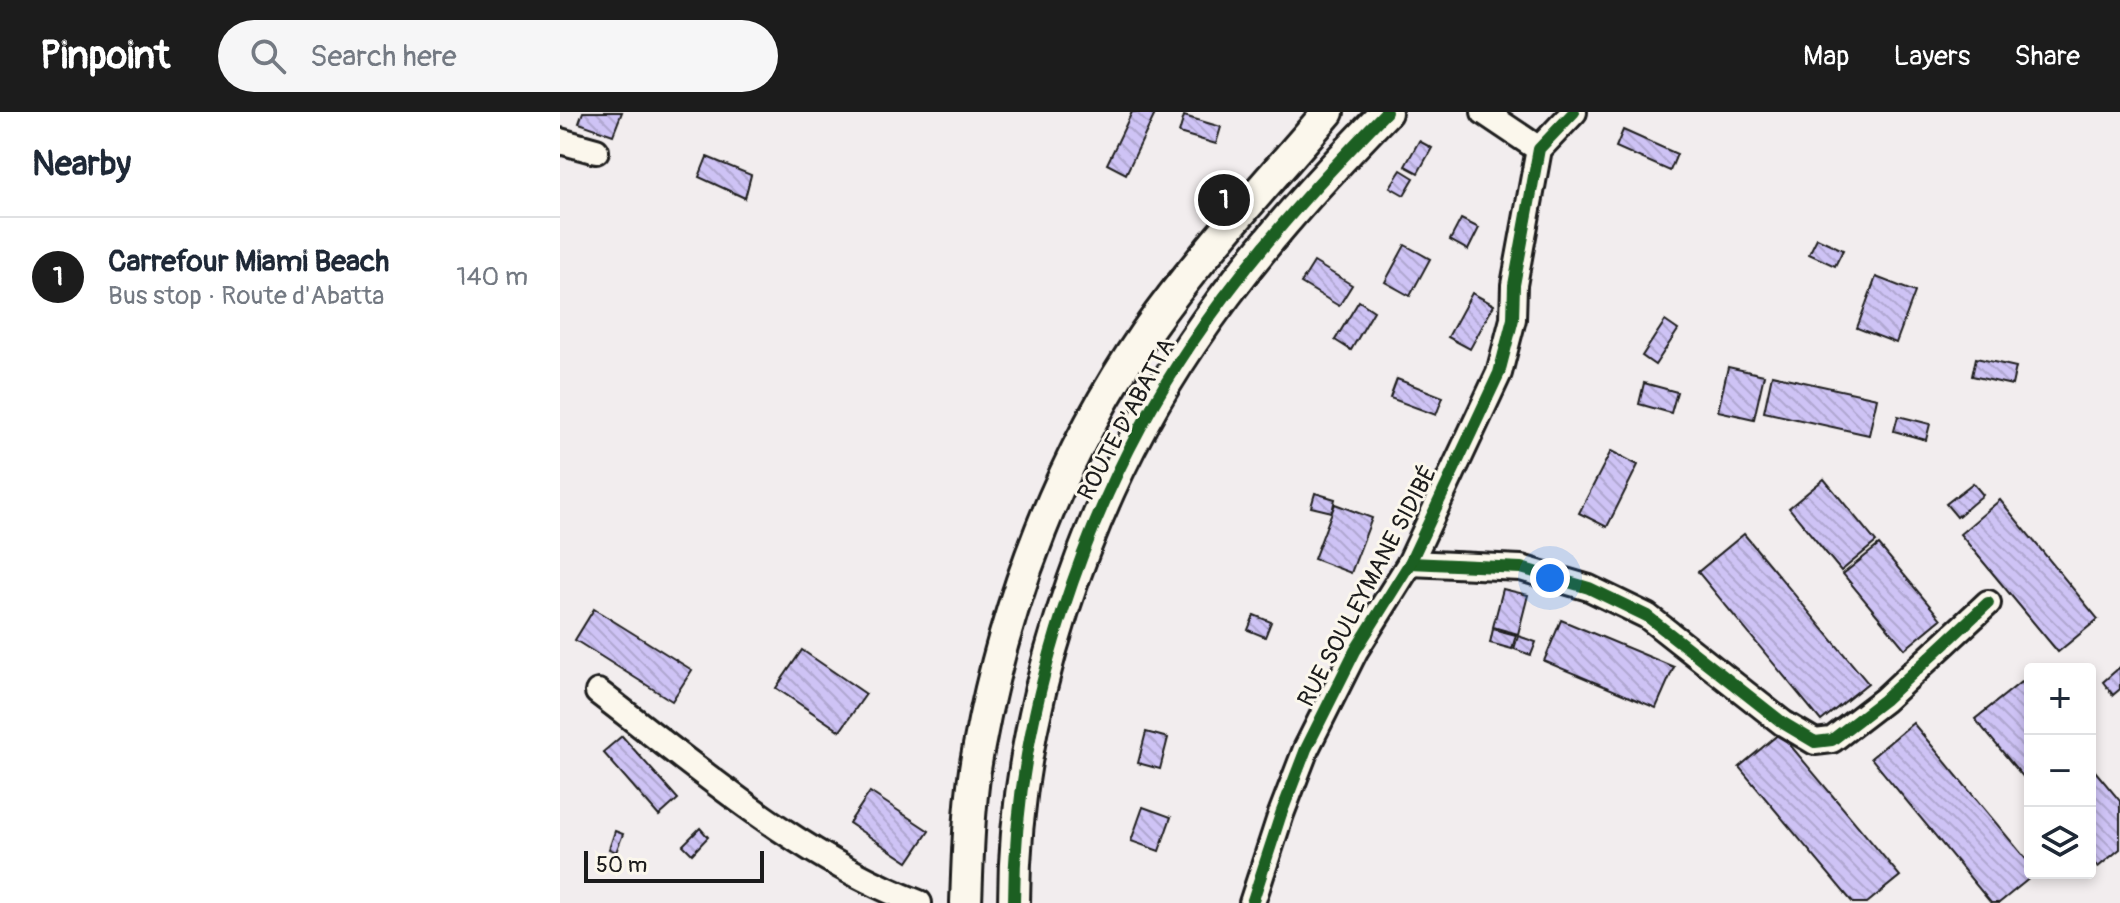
<!DOCTYPE html>
<html lang="en">
<head>
<meta charset="utf-8">
<style>
  :root { --surface:#fff; --page:#f6f6f7; --text:#1f2937; --muted:#747a83; --line:#e0e1e3; --accent:#1c1c1c }
  body { margin:0; font-family:Pangolin,sans-serif; background:var(--page); color:var(--text) }
  .controls { position:absolute; right:24px; bottom:24px; display:grid; overflow:hidden; border-radius:8px; box-shadow:0 4px 12px #0003 }
  .controls button { width:72px; height:72px; display:grid; place-items:center; padding:0; border:0; border-bottom:2px solid var(--line); background:var(--surface); color:var(--text); font:40px sans-serif }
  .scale { position:absolute; left:24px; bottom:20px; width:180px; box-sizing:border-box; padding-left:8px; border:4px solid #1c1c1c; border-top:0; font-size:22px; line-height:28px; white-space:nowrap; color:#1c1c1c; -webkit-text-stroke:6px #fbf7ec; paint-order:stroke }
  .you { position:absolute; left:990px; top:466px; width:28px; height:28px; margin:-20px; border:6px solid #fff; border-radius:50%; background:#1a73e8; box-shadow:0 0 0 12px #1a73e833 }
  .badge { display:grid; place-items:center; width:52px; height:52px; border-radius:50%; background:var(--accent); color:#fff; font-size:26px; font-weight:700 }
  .pin { position:absolute; translate:-50% -50%; border:4px solid #fff; box-shadow:0 2px 8px #0006 }
  .list { margin:0; padding:0; list-style:none }
  h2 { display:flex; justify-content:space-between; align-items:center; height:104px; margin:0; padding:0 32px; font-size:34px }
  h2 small { font-size:26px; font-weight:400; color:var(--muted) }
  .list li { display:grid; grid-template-columns:52px 1fr auto; gap:24px; align-items:center; box-sizing:border-box; height:120px; padding:0 32px; border-top:2px solid var(--line) }
  .list b { display:block; font-size:30px; white-space:nowrap }
  .list p { margin:0; font-size:26px; white-space:nowrap; color:var(--muted) }
  .list em { font-size:26px; font-style:normal; color:var(--muted) }
  .icon { flex:none; width:44px; height:44px; fill:none; stroke:currentColor; stroke-width:2; stroke-linecap:round; stroke-linejoin:round }
  .map { position:relative; flex:none; width:1560px; height:791px; overflow:hidden }
  header { display:flex; align-items:center; gap:48px; box-sizing:border-box; height:112px; padding:0 40px; background:var(--accent); color:#fff }
  header strong { font-size:38px }
  nav { display:flex; gap:44px; margin-inline-start:auto; font-size:28px }
  .search { width:560px; height:72px; background:var(--page); display:flex; align-items:center; gap:20px; box-sizing:border-box; padding:0 28px; border-radius:44px; color:var(--muted); font-size:30px }
  main { display:flex }
  aside { flex:1; background:var(--surface) }
  .map>svg:first-child { display:block }
</style>
</head>
<body>
<header>
<strong>Pinpoint</strong>
<div class="search"><svg class="icon" aria-label="search" viewBox="0 0 24 24"><circle cx="10" cy="10" r="6"/><path d="M15 15l6 6"/></svg>Search here</div>
<nav><a>Map</a><a>Layers</a><a>Share</a></nav>
</header>
<main>
<aside>
<h2>Nearby<small></small></h2>
<ul class="list">
<li><span class="badge">1</span><div><b>Carrefour Miami Beach</b><p>Bus stop · Route d'Abatta</p></div><em>140 m</em></li>
</ul>
</aside>
<div class="map">
<svg width="1560" height="791" viewBox="0 0 1560 791">
  <defs>
    <pattern id="building-back-hatch" width="6" height="6" patternUnits="userSpaceOnUse" patternTransform="scale(2)"><rect width="6" height="6" fill="#cec3f5"/><path d="M-1 5l2 2M0 0l6 6M5-1l2 2" fill="none" stroke="#b0a7d1"/></pattern>
  </defs>
  <rect width="100%" height="100%" fill="#f2edee"/>
  <filter id="ink" filterUnits="userSpaceOnUse"><feTurbulence type="fractalNoise" baseFrequency=".0125" numOctaves="2"/><feDisplacementMap in="SourceGraphic" scale="16" xChannelSelector="R" yChannelSelector="G"/><feConvolveMatrix kernelMatrix="1 2 1 2 8 2 1 2 1" color-interpolation-filters="sRGB"/></filter>
  <g filter="url(#ink)">
    <g fill="url(#building-back-hatch)" stroke="#1c1c1c" stroke-width="2">
      <polygon points="23,0 62,0 53,23 19,11"/>
      <polygon points="572,0 596,0 566,62 547,52"/>
      <polygon points="624,4 661,15 656,32 619,21"/>
      <polygon points="1063,18 1117,42 1110,59 1056,35"/>
      <polygon points="859,29 872,36 858,61 845,54"/>
      <polygon points="147,45 191,63 185,86 139,65"/>
      <polygon points="841,58 854,66 844,83 830,75"/>
      <polygon points="901,107 919,116 908,138 890,128"/>
      <polygon points="1257,126 1283,138 1275,154 1249,142"/>
      <polygon points="845,133 870,147 850,184 825,170"/>
      <polygon points="754,150 792,173 779,194 741,171"/>
      <polygon points="1316,165 1355,180 1336,231 1297,216"/>
      <polygon points="912,181 934,193 910,237 888,225"/>
      <polygon points="799,189 814,199 791,238 775,228"/>
      <polygon points="1105,209 1118,218 1095,253 1082,244"/>
      <polygon points="1416,246 1456,255 1452,273 1412,264"/>
      <polygon points="1168,255 1204,263 1194,307 1158,299"/>
      <polygon points="1212,263 1317,286 1309,323 1204,300"/>
      <polygon points="837,267 883,285 876,303 830,286"/>
      <polygon points="1084,271 1117,280 1111,301 1079,292"/>
      <polygon points="1338,304 1370,312 1366,328 1334,319"/>
      <polygon points="1051,339 1078,353 1047,415 1019,401"/>
      <polygon points="1264,367 1316,430 1281,459 1229,396"/>
      <polygon points="1413,371 1423,383 1397,405 1386,392"/>
      <polygon points="755,381 775,387 772,400 751,395"/>
      <polygon points="1440,388 1538,507 1498,540 1400,422"/>
      <polygon points="775,392 812,406 791,461 754,447"/>
      <polygon points="1184,422 1308,571 1261,609 1138,460"/>
      <polygon points="1319,433 1381,507 1345,537 1283,462"/>
      <polygon points="943,477 968,483 958,522 933,515"/>
      <polygon points="34,497 132,558 112,589 15,528"/>
      <polygon points="694,503 711,510 705,525 688,518"/>
      <polygon points="1001,508 1114,555 1096,596 984,549"/>
      <polygon points="933,517 956,523 952,537 930,531"/>
      <polygon points="958,524 976,530 971,543 954,537"/>
      <polygon points="242,538 306,582 280,619 216,576"/>
      <polygon points="1560,555 1560,577 1553,583 1543,570"/>
      <polygon points="1461,570 1470,581 1470,673 1415,607"/>
      <polygon points="1353,611 1470,752 1470,761 1476,761 1439,791 1431,791 1311,646"/>
      <polygon points="586,620 608,626 600,657 578,651"/>
      <polygon points="1220,621 1340,764 1307,791 1293,791 1179,655"/>
      <polygon points="62,624 118,687 99,704 43,640"/>
      <polygon points="1530,653 1560,689 1560,737 1538,755 1530,745"/>
      <polygon points="310,680 369,719 348,750 289,711"/>
      <polygon points="583,695 611,705 599,739 571,729"/>
      <polygon points="140,716 148,725 132,742 123,733"/>
      <polygon points="55,719 63,722 56,740 49,737"/>
    </g>
    <g fill="none" stroke-linecap="round" stroke-linejoin="round">
      <g stroke="#1c1c1c" stroke-width="30">
        <g id="minor">
          <polyline points="924,0 979,37"/>
          <polyline points="0,29 36,39"/>
          <polyline points="850,451 961,456 1029,476 1087,504 1223,611 1255,630 1272,628 1324,588 1428,491"/>
          <path d="M38,580C139,657 239,745 359,791"/>
          <polyline points="692,791 721,702 746,637 795,539 850,451 939,261 953,207 954,173 979,37 1014,0"/>
        </g>
      </g>
      <g stroke="#1c1c1c" stroke-width="36">
        <g id="tertiary">
          <path d="M406,791C408,739 409,685 419,634C446,487 501,343 586,220C641,142 707,72 768,0"/>
          <path d="M454,791C454,601 525,389 631,232C687,148 756,72 826,0"/>
        </g>
      </g>
      <use href="#minor" stroke="#fbf7ec" stroke-width="24"/>
      <use href="#tertiary" stroke="#fbf7ec" stroke-width="30"/>
      <g stroke="#fbf7ec" stroke-width="17">
        <g id="cycleway">
          <polyline points="850,451 961,456 1029,476 1087,504 1223,611 1255,630 1272,628 1324,588 1428,491"/>
          <path d="M454,791C454,601 525,389 631,232C687,148 756,72 826,0"/>
          <polyline points="692,791 721,702 746,637 795,539 850,451 939,261 953,207 954,173 979,37 1014,0"/>
        </g>
      </g>
      <use href="#cycleway" stroke="#1b5e20" stroke-width="12"/>
    </g>
  </g>
  <g text-anchor="middle" stroke-width="6" stroke-linejoin="round" paint-order="stroke">
    <g font-size="24" fill="#1c1c1c" stroke="#fbf7ec">
      <text transform="translate(566 307) rotate(-62)" y="8">ROUTE D'ABATTA</text>
      <text transform="translate(807 474) rotate(-62)" y="8">RUE SOULEYMANE SIDIBÉ</text>
    </g>
  </g>
</svg>
<div class="controls">
<button>+</button>
<button>−</button>
<button><svg class="icon" aria-label="layers" viewBox="0 0 24 24"><path d="M12 4l9 5-9 5-9-5zM3 14l9 5 9-5"/></svg></button>
</div>
<div class="scale">50 m</div>
<div class="you"></div>
<div class="pin badge" style="left:664px;top:88px">1</div>
</div>
</main>
</body>
</html>
